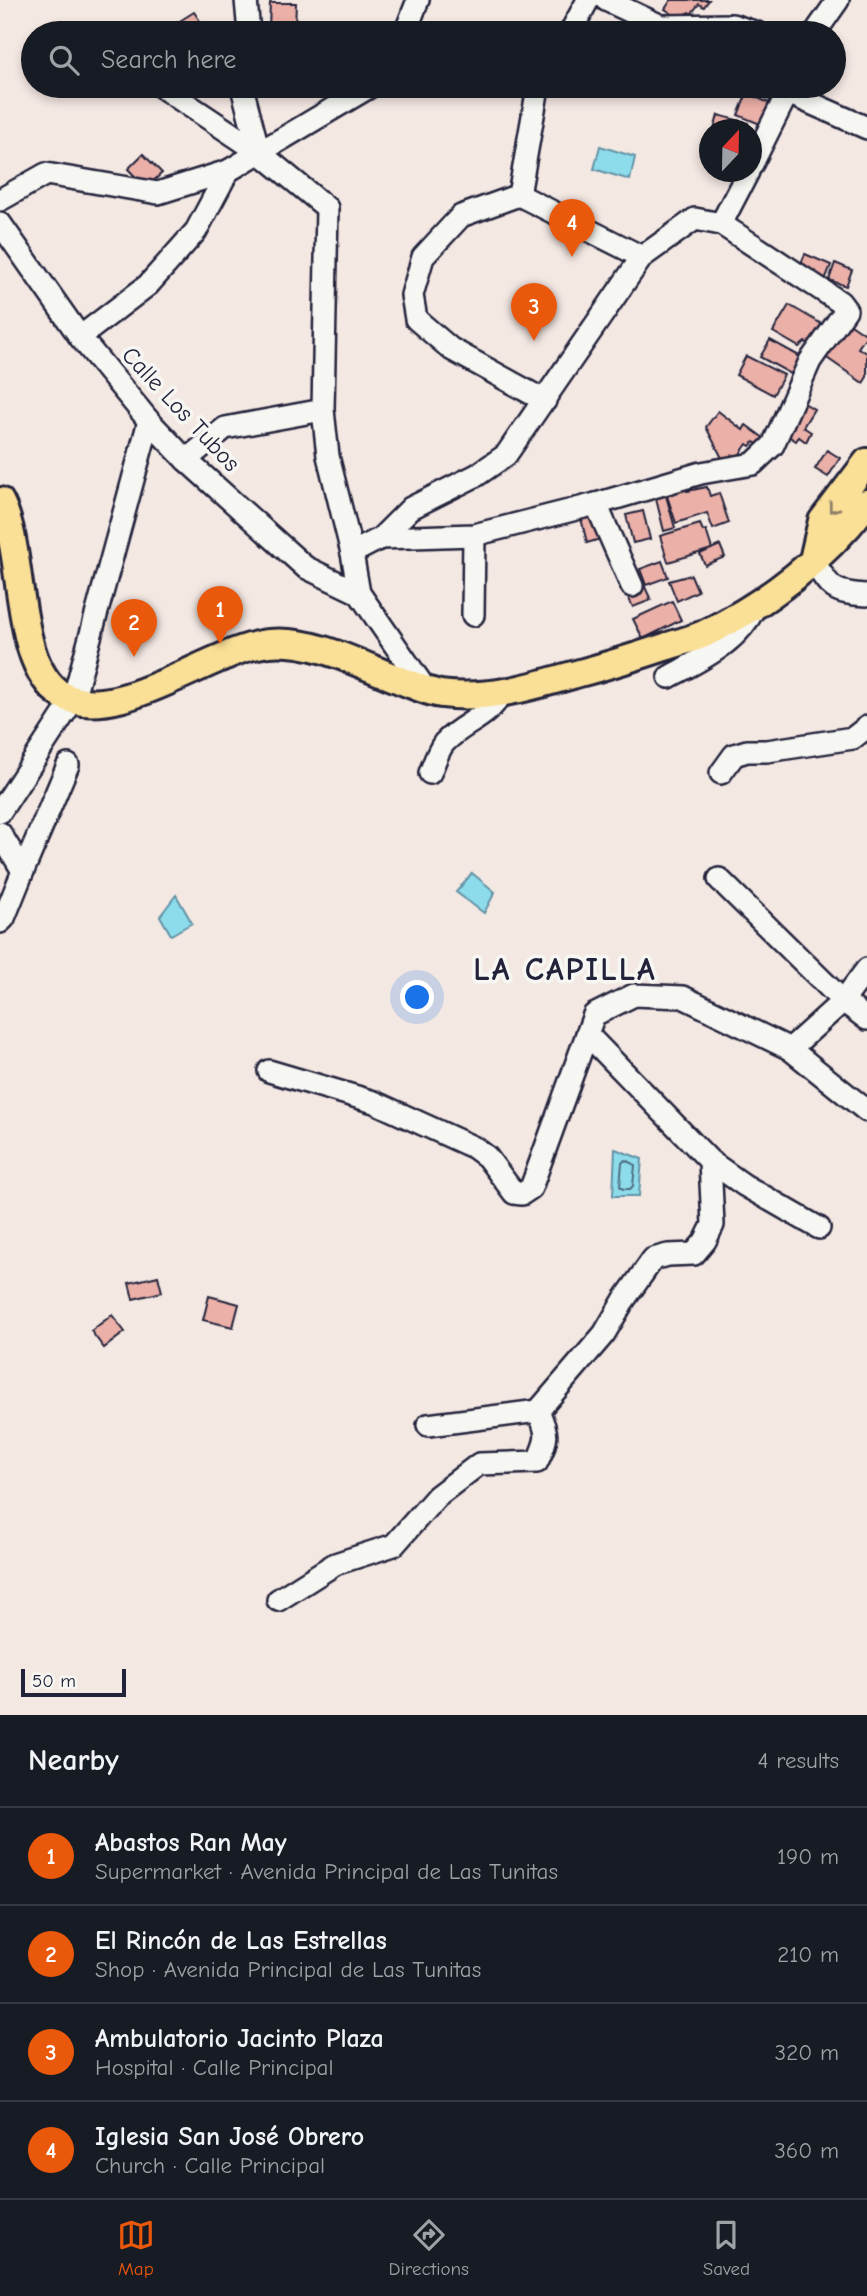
<!DOCTYPE html>
<html lang="en">
<head>
<meta charset="utf-8">
<style>
  :root { --surface:#171b24; --page:#20242c; --text:#f1f3f6; --muted:#9ea1a6; --line:#363941; --accent:#ea580c }
  body { margin:0; font-family:"Comic Neue",sans-serif; background:var(--page); color:var(--text) }
  .compass { position:absolute; left:699px; top:119px; width:63px; height:63px; border-radius:50%; background:var(--surface); box-shadow:0 4px 10px #0003; rotate:22deg }
  .scale { position:absolute; left:21px; bottom:18px; width:105px; box-sizing:border-box; padding-left:7px; border:4px solid #22223b; border-top:0; font-size:19px; line-height:24px; white-space:nowrap; color:#22223b; -webkit-text-stroke:5px #f6f6f2; paint-order:stroke }
  .you { position:absolute; left:418px; top:998px; width:24px; height:24px; margin:-18px; border:5px solid #fff; border-radius:50%; background:#1a73e8; box-shadow:0 0 0 10px #1a73e833 }
  .badge { display:grid; place-items:center; width:46px; height:46px; border-radius:50%; background:var(--accent); color:#fff; font-size:23px; font-weight:700 }
  .pin { position:absolute; translate:-50% -58px; filter:drop-shadow(0 2px 4px #0008) }
  .pin::after { content:''; position:absolute; top:37px; width:24px; height:21px; background:inherit; clip-path:polygon(0 0,100% 0,50% 100%) }
  .list { margin:0; padding:0; list-style:none }
  h2 { display:flex; justify-content:space-between; align-items:center; height:91px; margin:0; padding:0 28px; font-size:30px }
  h2 small { font-size:23px; font-weight:400; color:var(--muted) }
  .list li { display:grid; grid-template-columns:46px 1fr auto; gap:21px; align-items:center; box-sizing:border-box; height:98px; padding:0 28px; border-top:2px solid var(--line) }
  .list b { display:block; font-size:26px; white-space:nowrap }
  .list p { margin:0; font-size:23px; white-space:nowrap; color:var(--muted) }
  .list em { font-size:23px; font-style:normal; color:var(--muted) }
  .icon { flex:none; width:38px; height:38px; fill:none; stroke:currentColor; stroke-width:2; stroke-linecap:round; stroke-linejoin:round }
  .map { position:relative; flex:none; width:867px; height:1715px; overflow:hidden }
  .search { position:absolute; background:var(--surface); box-shadow:0 4px 10px #0003; left:21px; right:21px; top:21px; height:77px; display:flex; align-items:center; gap:18px; box-sizing:border-box; padding:0 24px; border-radius:38px; color:var(--muted); font-size:26px }
  .sheet { height:483px; background:var(--surface) }
  nav { display:flex; justify-content:space-around; align-items:center; box-sizing:border-box; height:98px; border-top:2px solid var(--line); background:var(--surface); font-size:19px; color:var(--muted) }
  nav a { display:grid; justify-items:center; gap:4px }
  nav .on { color:var(--accent) }
  .map>svg:first-child { display:block }
</style>
</head>
<body>
<div class="map">
<svg width="867" height="1715" viewBox="0 0 867 1715">
  <rect width="100%" height="100%" fill="#f4e8e3"/>
  <filter id="ink" filterUnits="userSpaceOnUse"><feTurbulence type="fractalNoise" baseFrequency=".0143" numOctaves="2"/><feDisplacementMap in="SourceGraphic" scale="14" xChannelSelector="R" yChannelSelector="G"/><feConvolveMatrix kernelMatrix="1 2 1 2 8 2 1 2 1" color-interpolation-filters="sRGB"/></filter>
  <g filter="url(#ink)">
    <g fill="#8ddceb" stroke="#6292a5" stroke-width="2">
      <polygon points="600,146 635,157 630,180 594,169"/>
      <polygon points="472,873 495,892 484,913 456,892"/>
      <polygon points="176,895 192,923 171,935 160,916"/>
      <polygon points="615,1149 642,1159 639,1196 613,1196"/>
    </g>
    <g fill="none" stroke-linecap="round" stroke-linejoin="round">
      <polygon stroke="#4d6c81" stroke-width="2" points="625,1160 635,1165 633,1186 630,1189 623,1189 620,1186 622,1163"/>
    </g>
    <g fill="#ebb0a8" stroke="#22223b" stroke-width="2">
      <polygon points="671,0 709,0 704,7 699,4 691,14 689,12 680,19 665,9"/>
      <polygon points="270,3 296,3 295,28 269,28"/>
      <polygon points="194,12 208,33 181,33 175,24"/>
      <polygon points="675,86 714,86 710,95 699,91 686,96"/>
      <polygon points="747,86 779,86 773,101 745,91"/>
      <polygon points="747,93 769,103 760,124 738,115"/>
      <polygon points="718,115 748,123 746,130 714,130"/>
      <polygon points="143,154 162,173 146,188 128,169"/>
      <polygon points="805,254 831,265 825,280 799,268"/>
      <polygon points="835,263 852,270 846,286 829,280"/>
      <polygon points="789,305 825,326 814,345 805,342 799,347 773,332"/>
      <polygon points="845,320 867,335 858,348 867,353 867,377 863,383 824,356"/>
      <polygon points="770,340 801,357 791,374 760,357"/>
      <polygon points="746,356 784,375 773,395 736,375"/>
      <polygon points="804,403 814,409 803,427 811,432 806,442 799,437 796,441 784,433"/>
      <polygon points="718,411 743,430 746,425 765,439 760,446 754,442 750,446 747,444 733,464 724,462 706,427"/>
      <polygon points="827,450 840,458 828,477 815,469"/>
      <polygon points="685,486 687,491 707,487 710,496 719,493 729,523 713,529 707,513 676,523 666,493"/>
      <polygon points="665,492 675,528 664,531 655,495"/>
      <polygon points="643,511 650,539 633,543 626,515"/>
      <polygon points="593,515 600,539 587,543 581,518"/>
      <polygon points="700,524 703,531 706,530 712,549 668,562 660,536"/>
      <polygon points="720,545 725,557 705,565 700,554"/>
      <polygon points="662,561 668,577 646,585 640,569"/>
      <polygon points="691,575 698,591 677,601 669,581"/>
      <polygon points="645,587 651,600 633,607 627,595"/>
      <polygon points="672,601 681,620 643,639 633,619"/>
      <polygon points="158,1276 162,1292 133,1299 129,1283"/>
      <polygon points="209,1296 239,1304 233,1327 203,1320"/>
      <polygon points="112,1315 125,1332 104,1348 91,1331"/>
    </g>
    <g fill="none" stroke-linecap="round" stroke-linejoin="round">
      <g stroke="#22223b" stroke-width="26">
        <g id="minor">
          <polyline points="246,0 249,33"/>
          <polyline points="606,0 661,26 732,25 757,33"/>
          <polyline points="405,33 418,0"/>
          <polyline points="570,33 588,0"/>
          <polyline points="815,33 838,0"/>
          <polyline points="160,86 259,152"/>
          <polyline points="243,91 259,152 327,208 323,410 328,456 352,553 359,593 426,690"/>
          <polyline points="788,93 867,128"/>
          <polyline points="752,164 791,86"/>
          <polyline points="519,195 537,93 541,86"/>
          <polyline points="0,200 46,174 158,193 228,171 371,86"/>
          <polyline points="0,223 80,337 149,421 186,460 305,567 359,593"/>
          <polyline points="80,337 148,285 196,231 228,171"/>
          <polyline points="545,401 451,349 416,319 412,295 423,257 461,216 519,195 642,257"/>
          <polyline points="186,460 225,428 323,410"/>
          <polyline points="596,504 632,586"/>
          <polyline points="381,538 474,535 596,504 701,473 753,464 773,445 810,361 846,310 840,302 721,224"/>
          <polyline points="352,553 381,538 411,508 477,475 506,455 642,257 695,219 721,224 748,172"/>
          <path d="M813,560C830,588 832,593 867,595"/>
          <polyline points="473,615 474,535"/>
          <path d="M669,677C702,659 738,643 755,607"/>
          <path d="M430,773C434,763 438,751 444,743C465,721 485,721 502,693"/>
          <polyline points="721,773 734,755 747,751 767,751 853,738 867,727"/>
          <polyline points="0,812 73,700 149,421"/>
          <polyline points="0,833 23,871 4,918 0,922"/>
          <polyline points="23,871 68,765"/>
          <polyline points="719,879 843,1001 867,1019"/>
          <polyline points="790,1049 867,1111"/>
          <polyline points="269,1071 374,1102 475,1148 487,1157 514,1193 522,1194 531,1188 594,1015 634,995 683,997 790,1049 843,1001 867,969"/>
          <polyline points="710,1161 744,1185 819,1228"/>
          <polyline points="428,1425 538,1411 604,1334 624,1300 653,1259 668,1255 694,1254 705,1241 713,1225 710,1161 587,1034"/>
          <path d="M278,1600L335,1564L394,1545L437,1496L479,1464L537,1462C548,1439 549,1434 538,1411"/>
        </g>
      </g>
      <g stroke="#22223b" stroke-width="32">
        <g id="major">
          <path d="M0,501C26,550 12,665 62,695C115,727 213,648 269,643C315,639 358,664 400,680C413,685 427,692 441,694C488,700 531,687 576,674C606,666 635,657 665,647C679,642 694,639 706,633C768,603 826,557 867,503"/>
          <polyline points="813,560 822,521 867,462"/>
        </g>
      </g>
      <use href="#minor" stroke="#f6f6f2" stroke-width="21"/>
      <use href="#major" stroke="#fadf96" stroke-width="26"/>
    </g>
    <defs><path id="oneway-chevron" d="M-2-3.5L2.5 0L-2 3.5" fill="none" stroke-width="1.6" stroke-linecap="round" stroke-linejoin="round" transform="scale(1.75)"/></defs>
    <use stroke="#8e8068" href="#oneway-chevron" transform="translate(833 508) rotate(127)"/>
  </g>
  <g text-anchor="middle" stroke-width="7" stroke-linejoin="round" paint-order="stroke">
    <g font-size="24" fill="#22223b" stroke="#f6f6f2">
      <text transform="translate(181 409) rotate(47)" y="8">Calle Los Tubos</text>
    </g>
    <g font-size="32" font-weight="bold" letter-spacing="2" fill="#22223b" stroke="#f6f6f2">
      <text x="565" y="980">LA CAPILLA</text>
    </g>
  </g>
</svg>
<svg class="compass" viewBox="-18 -18 36 36"><path d="M0-13l5 13h-10z" fill="#e53935"/><path d="M0 13l5-13h-10z" fill="#9ea1a6"/></svg>
<div class="scale">50 m</div>
<div class="you"></div>
<div class="pin badge" style="left:220px;top:644px">1</div>
<div class="pin badge" style="left:134px;top:657px">2</div>
<div class="pin badge" style="left:534px;top:341px">3</div>
<div class="pin badge" style="left:572px;top:257px">4</div>
<div class="search"><svg class="icon" aria-label="search" viewBox="0 0 24 24"><circle cx="10" cy="10" r="6"/><path d="M15 15l6 6"/></svg>Search here</div>
</div>
<section class="sheet">
<h2>Nearby<small>4 results</small></h2>
<ul class="list">
<li><span class="badge">1</span><div><b>Abastos Ran May</b><p>Supermarket · Avenida Principal de Las Tunitas</p></div><em>190 m</em></li>
<li><span class="badge">2</span><div><b>El Rincón de Las Estrellas</b><p>Shop · Avenida Principal de Las Tunitas</p></div><em>210 m</em></li>
<li><span class="badge">3</span><div><b>Ambulatorio Jacinto Plaza</b><p>Hospital · Calle Principal</p></div><em>320 m</em></li>
<li><span class="badge">4</span><div><b>Iglesia San José Obrero</b><p>Church · Calle Principal</p></div><em>360 m</em></li>
</ul>
</section>
<nav>
<a class="on"><svg class="icon" aria-label="map" viewBox="0 0 24 24"><path d="M3 6l6-2 6 2 6-2v14l-6 2-6-2-6 2zM9 4v14M15 6v14"/></svg>Map</a>
<a><svg class="icon" aria-label="directions" viewBox="0 0 24 24"><path d="M12 3l9 9-9 9-9-9zM9 14v-3h6M13 9l2 2-2 2"/></svg>Directions</a>
<a><svg class="icon" aria-label="saved" viewBox="0 0 24 24"><path d="M7 4h10v16l-5-4-5 4z"/></svg>Saved</a>
</nav>
</body>
</html>
